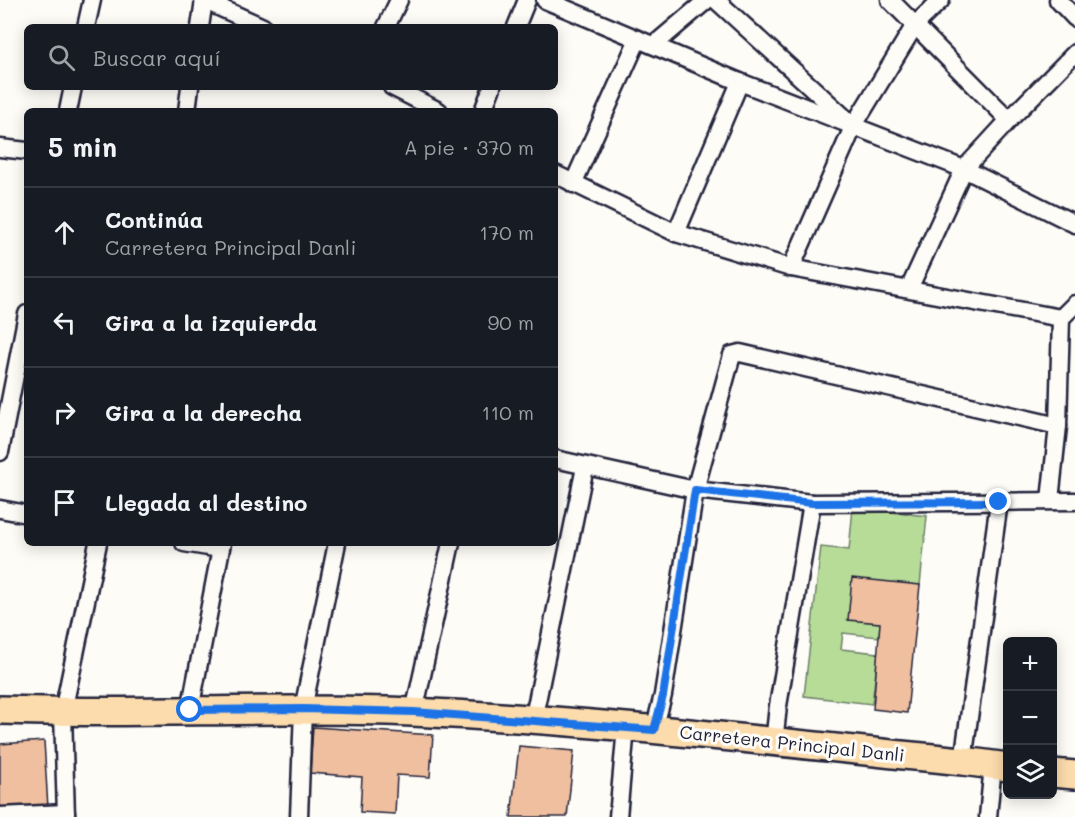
<!DOCTYPE html>
<html lang="es">
<head>
<meta charset="utf-8">
<style>
  :root { --surface:#171b24; --page:#242831; --text:#f1f3f6; --muted:#9ea1a6; --line:#363941 }
  body { margin:0; font-family:Mali,sans-serif; background:var(--page); color:var(--text) }
  .controls { position:absolute; right:18px; bottom:18px; display:grid; overflow:hidden; border-radius:9px; box-shadow:0 3px 15px #0003 }
  .controls button { width:54px; height:54px; display:grid; place-items:center; padding:0; border:0; border-bottom:2px solid var(--line); background:var(--surface); color:var(--text); font:30px sans-serif }
  .stop { position:absolute; width:18px; height:18px; margin:-14px; border:4px solid #1a73e8; border-radius:50%; background:#fff }
  .stop.end { background:#1a73e8; border-color:#fff; box-shadow:0 2px 6px #0008 }
  .list { margin:0; padding:0; list-style:none }
  h2 { display:flex; justify-content:space-between; align-items:center; height:78px; margin:0; padding:0 24px; font-size:26px }
  h2 small { font-size:20px; font-weight:400; color:var(--muted) }
  .list li { display:grid; grid-template-columns:39px 1fr auto; gap:18px; align-items:center; box-sizing:border-box; height:90px; padding:0 24px; border-top:2px solid var(--line) }
  .list b { display:block; font-size:22px; white-space:nowrap }
  .list p { margin:0; font-size:20px; white-space:nowrap; color:var(--muted) }
  .list em { font-size:20px; font-style:normal; color:var(--muted) }
  .icon { flex:none; width:33px; height:33px; fill:none; stroke:currentColor; stroke-width:2; stroke-linecap:round; stroke-linejoin:round }
  .map { position:relative; flex:none; width:1075px; height:817px; overflow:hidden }
  .search { position:absolute; background:var(--surface); box-shadow:0 3px 15px #0003; left:24px; top:24px; width:534px; height:66px; display:flex; align-items:center; gap:15px; box-sizing:border-box; padding:0 21px; border-radius:9px; color:var(--muted); font-size:22px }
  .panel { position:absolute; background:var(--surface); box-shadow:0 3px 15px #0003; left:24px; top:108px; width:534px; height:438px; border-radius:9px }
  .map>svg:first-child { display:block }
</style>
</head>
<body>
<div class="map">
<svg width="1075" height="817" viewBox="0 0 1075 817">
  <rect width="100%" height="100%" fill="#fdfcf7"/>
  <filter id="ink" filterUnits="userSpaceOnUse"><feTurbulence type="fractalNoise" baseFrequency=".0167" numOctaves="2"/><feDisplacementMap in="SourceGraphic" scale="12" xChannelSelector="R" yChannelSelector="G"/><feConvolveMatrix kernelMatrix="1 2 1 2 8 2 1 2 1" color-interpolation-filters="sRGB"/></filter>
  <g filter="url(#ink)">
    <polygon fill="#b7dc97" stroke="#6c7f69" stroke-width="1.5" points="853,508 927,516 920,585 848,619 880,623 879,637 843,633 841,649 878,653 872,704 804,696 821,547 849,550"/>
    <g fill="#efbf9f" stroke="#22223b" stroke-width="1.5">
      <polygon points="852,578 920,585 907,713 873,709 880,623 848,620"/>
      <polygon points="313,727 433,735 430,777 397,775 395,814 360,812 362,777 310,773"/>
      <polygon points="44,741 48,808 0,810 0,744"/>
      <polygon points="519,746 574,751 567,817 511,817"/>
    </g>
    <g fill="none" stroke-linecap="round" stroke-linejoin="round">
      <g stroke="#22223b" stroke-width="21">
        <g id="minor">
          <polyline points="203,0 263,27"/>
          <polyline points="545,0 740,82 964,169 1075,224"/>
          <polyline points="716,0 846,119"/>
          <polyline points="890,0 1009,120"/>
          <polyline points="1058,0 1075,18"/>
          <polyline points="86,27 92,0"/>
          <polyline points="200,27 204,0"/>
          <polyline points="386,27 399,0"/>
          <polyline points="516,27 527,0"/>
          <polyline points="654,45 707,0"/>
          <polyline points="392,87 439,111"/>
          <polyline points="68,111 73,87"/>
          <polyline points="187,111 190,87"/>
          <polyline points="483,111 492,87"/>
          <polyline points="0,148 27,151"/>
          <polyline points="555,174 676,233 791,268 1061,318"/>
          <polyline points="573,184 638,39"/>
          <polyline points="676,233 740,82"/>
          <polyline points="791,268 854,125 915,25 941,0"/>
          <polyline points="909,289 964,169 1009,120 1075,53"/>
          <polyline points="0,452 27,314"/>
          <polyline points="555,459 695,490 812,503 1075,501"/>
          <polyline points="1050,500 1058,426 1061,318 1075,304"/>
          <polyline points="0,509 27,514"/>
          <polyline points="184,543 220,549"/>
          <polyline points="190,710 222,543"/>
          <polyline points="414,712 451,543"/>
          <polyline points="533,721 585,467"/>
          <polyline points="654,730 663,695 695,490 732,355 740,353 1058,426"/>
          <polyline points="774,743 778,706 812,503"/>
          <polyline points="963,761 999,502"/>
          <polyline points="0,816 66,813"/>
          <polyline points="66,817 63,712 98,543"/>
          <polyline points="299,817 303,709 337,543"/>
          <polyline points="618,817 626,727"/>
          <polyline points="988,817 993,765"/>
        </g>
      </g>
      <g stroke="#22223b" stroke-width="32">
        <g id="primary">
          <path d="M0,710C137,715 275,706 412,712C596,720 780,743 963,761L1008,767"/>
          <polyline points="1052,773 1075,775"/>
        </g>
      </g>
      <use href="#minor" stroke="#fdfcf7" stroke-width="16"/>
      <use href="#primary" stroke="#fcdcac" stroke-width="27"/>
    </g>
  </g>
  <g fill="none" stroke-linecap="round" stroke-linejoin="round" filter="url(#ink)">
    <polyline stroke="#1a73e8" stroke-width="8" points="190,710 303,709 414,712 654,730 663,696 695,490 812,503 999,502"/>
  </g>
  <g text-anchor="middle" stroke-width="6" stroke-linejoin="round" paint-order="stroke">
    <g font-size="18" fill="#22223b" stroke="#fdfcf7">
      <text transform="translate(792 744) rotate(6)" y="6">Carretera Principal Danli</text>
    </g>
  </g>
</svg>
<div class="controls">
<button>+</button>
<button>−</button>
<button><svg class="icon" aria-label="layers" viewBox="0 0 24 24"><path d="M12 4l9 5-9 5-9-5zM3 14l9 5 9-5"/></svg></button>
</div>
<div class="stop" style="left:190px;top:710px"></div>
<div class="stop end" style="left:999px;top:502px"></div>
<div class="search"><svg class="icon" aria-label="search" viewBox="0 0 24 24"><circle cx="10" cy="10" r="6"/><path d="M15 15l6 6"/></svg>Buscar aquí</div>
<section class="panel">
<h2>5 min<small>A pie · 370 m</small></h2>
<ul class="list">
<li><svg class="icon" aria-label="ahead" viewBox="0 0 24 24"><path d="M12 20V5M6 11l6-6 6 6"/></svg><div><b>Continúa</b><p>Carretera Principal Danli</p></div><em>170 m</em></li>
<li><svg class="icon" aria-label="left" viewBox="0 0 24 24"><path d="M17 20v-9H6M10 6l-5 5 5 5"/></svg><div><b>Gira a la izquierda</b></div><em>90 m</em></li>
<li><svg class="icon" aria-label="right" viewBox="0 0 24 24"><path d="M7 20v-9h11M14 6l5 5-5 5"/></svg><div><b>Gira a la derecha</b></div><em>110 m</em></li>
<li><svg class="icon" aria-label="arrive" viewBox="0 0 24 24"><path d="M6 21V4h12l-3 4 3 4H6"/></svg><div><b>Llegada al destino</b></div></li>
</ul>
</section>
</div>
</body>
</html>
